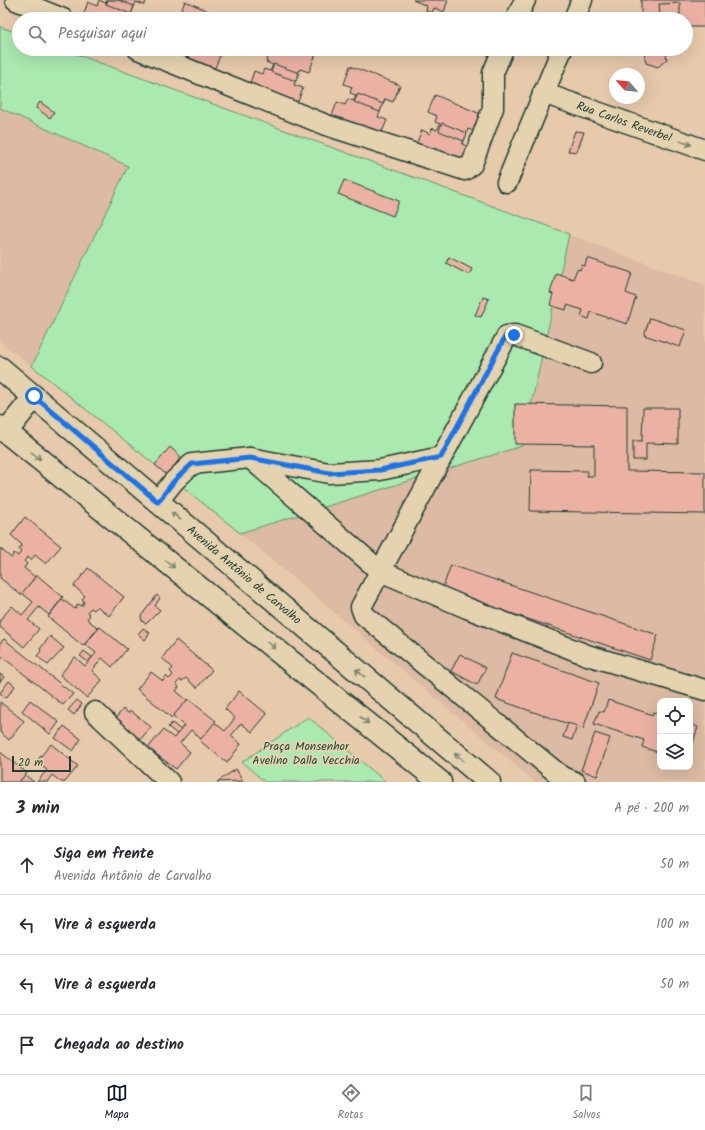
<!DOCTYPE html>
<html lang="pt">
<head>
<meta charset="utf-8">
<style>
  :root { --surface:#fff; --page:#f7f7f7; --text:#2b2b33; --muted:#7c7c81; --line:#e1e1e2; --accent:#111827 }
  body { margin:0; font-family:Kalam,sans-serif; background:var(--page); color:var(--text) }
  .controls { position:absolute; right:12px; bottom:12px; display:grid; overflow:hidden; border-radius:8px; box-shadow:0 4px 16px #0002 }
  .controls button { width:36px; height:36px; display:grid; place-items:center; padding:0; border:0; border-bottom:1px solid var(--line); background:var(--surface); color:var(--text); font:20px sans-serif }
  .compass { position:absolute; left:609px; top:68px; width:36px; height:36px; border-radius:50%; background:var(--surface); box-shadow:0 4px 16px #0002; rotate:298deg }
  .scale { position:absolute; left:12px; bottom:10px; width:59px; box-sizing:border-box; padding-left:4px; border:2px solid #1f3d34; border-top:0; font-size:11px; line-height:14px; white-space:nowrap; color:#1f3d34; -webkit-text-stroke:3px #e5d3b0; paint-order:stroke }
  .stop { position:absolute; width:12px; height:12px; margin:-9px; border:3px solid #1a73e8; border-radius:50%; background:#fff }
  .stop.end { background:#1a73e8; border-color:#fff; box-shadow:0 1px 4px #0008 }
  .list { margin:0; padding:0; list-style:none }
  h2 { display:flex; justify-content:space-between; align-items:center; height:52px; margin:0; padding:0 16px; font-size:17px }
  h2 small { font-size:13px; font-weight:400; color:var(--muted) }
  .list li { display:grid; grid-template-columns:26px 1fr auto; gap:12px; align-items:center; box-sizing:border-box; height:60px; padding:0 16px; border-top:1px solid var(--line) }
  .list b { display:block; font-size:15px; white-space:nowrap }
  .list p { margin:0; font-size:13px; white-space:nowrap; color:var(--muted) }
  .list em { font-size:13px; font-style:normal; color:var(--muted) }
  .icon { flex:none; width:22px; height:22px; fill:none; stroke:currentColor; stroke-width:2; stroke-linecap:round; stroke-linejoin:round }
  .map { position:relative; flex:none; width:705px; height:782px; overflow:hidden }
  .search { position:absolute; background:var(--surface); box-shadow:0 4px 16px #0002; left:12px; right:12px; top:12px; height:44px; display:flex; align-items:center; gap:10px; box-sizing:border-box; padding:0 14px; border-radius:22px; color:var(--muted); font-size:15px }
  .sheet { height:292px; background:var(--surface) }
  nav { display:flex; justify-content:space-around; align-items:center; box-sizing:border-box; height:56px; border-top:1px solid var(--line); background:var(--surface); font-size:11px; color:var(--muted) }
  nav a { display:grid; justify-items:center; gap:2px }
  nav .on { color:var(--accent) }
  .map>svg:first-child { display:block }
</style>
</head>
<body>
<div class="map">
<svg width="705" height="782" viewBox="0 0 705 782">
  <rect width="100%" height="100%" fill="#e7c9ac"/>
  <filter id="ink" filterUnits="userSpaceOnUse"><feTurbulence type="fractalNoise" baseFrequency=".025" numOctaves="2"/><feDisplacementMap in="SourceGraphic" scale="8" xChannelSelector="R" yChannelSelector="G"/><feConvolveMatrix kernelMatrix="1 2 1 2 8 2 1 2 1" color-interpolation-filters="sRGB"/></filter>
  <g filter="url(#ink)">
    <path fill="#dcbaa3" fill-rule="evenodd" d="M0,27L19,33V49H62L705,285V782H535L240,533L0,341ZM660,701H690V767H660Z"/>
    <g fill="#aae9b0" stroke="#649372">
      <polygon points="0,27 19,33 19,49 62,49 569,234 522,446 240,533 32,366 128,166 0,108"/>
      <polygon points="308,717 386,782 265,782 242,762"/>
    </g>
    <g fill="#ebb2a4" stroke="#1f3d34">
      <polygon points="99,0 106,3 107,0 147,0 144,5 136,2 129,19 82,18 88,2 97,6"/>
      <polygon points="108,0 118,0 134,6 131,14 106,4"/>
      <polygon points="413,0 448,0 444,12 434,8 432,13 426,11 427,6"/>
      <polygon points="641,0 705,0 705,27 686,27 686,19 641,19"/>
      <polygon points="185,1 227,19 178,19"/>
      <polygon points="680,3 680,15 660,16 659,4"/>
      <polygon points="165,49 212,49 211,52 220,56 213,72 164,51"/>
      <polygon points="262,49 302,49 316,54 309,72 300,69 294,85 303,88 297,104 249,86 254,71 262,74 264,69 270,71 273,65 266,62 268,56 260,53"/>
      <polygon points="646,49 665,49 667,59 658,67 646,63 644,52"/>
      <polygon points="274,64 299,73 296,81 271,72"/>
      <polygon points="350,66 400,85 393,102 385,99 378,117 387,120 380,137 331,119 337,102 345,105 348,99 354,101 356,95 350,93 352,87 344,84"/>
      <polygon points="358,94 383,104 380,112 354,102"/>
      <polygon points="435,95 483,115 476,132 468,129 464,141 462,144 471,148 463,166 415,147 422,130 430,134 432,128 437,130 440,124 435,122 437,116 428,112"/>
      <polygon points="40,102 54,112 50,118 36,108"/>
      <polygon points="442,123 467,133 464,141 439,131"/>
      <polygon points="575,131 584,132 577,152 568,151"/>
      <polygon points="344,180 399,201 393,216 338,194"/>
      <polygon points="449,257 472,269 469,275 446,263"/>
      <polygon points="587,258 632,273 626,293 636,297 627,324 591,312 589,319 581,316 583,310 567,305 566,310 550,305 553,294 550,293 556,273 573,279 577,269 580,270 582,265 585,266"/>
      <polygon points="483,297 489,299 481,317 475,315"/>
      <polygon points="650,318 686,330 680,347 644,335"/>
      <polygon points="515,404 627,406 627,471 705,472 705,514 530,511 531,470 587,471 587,476 594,476 594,445 515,444"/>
      <polygon points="643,408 678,408 678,444 646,443 646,460 633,460 633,441 642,441"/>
      <polygon points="170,447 181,457 167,475 155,465"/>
      <polygon points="25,517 61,546 46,564 35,555 31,560 28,557 24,561 27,564 24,568 35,577 21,595 0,578 0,548 11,558 14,553 18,556 21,552 19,549 22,545 11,535"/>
      <polygon points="451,565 658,635 650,660 442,590"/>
      <polygon points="88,568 124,597 109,616 97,606 94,610 91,608 87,612 90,615 87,619 98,628 83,646 48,617 62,599 75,609 78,604 82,606 84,602 82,599 85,596 74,586"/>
      <polygon points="37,575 63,597 49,615 39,607 28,620 39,629 24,647 0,627 0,620 12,606 22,615 33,602 22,593"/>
      <polygon points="157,595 160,598 155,606 160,610 146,624 142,621 141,616"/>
      <polygon points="100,627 127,649 112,667 102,658 92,671 102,680 87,698 60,675 75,657 85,666 96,653 85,644"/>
      <polygon points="143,628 150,633 145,640 138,634"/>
      <polygon points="50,636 64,648 48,665 37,656 41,651 40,649"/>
      <polygon points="4,639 73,694 63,705 0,655 0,643"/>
      <polygon points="176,640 212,670 197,688 186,678 182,681 180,680 176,684 179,687 176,691 187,700 172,718 137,689 151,672 163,681 166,676 169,679 173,675 170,671 173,668 162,658"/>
      <polygon points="84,651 92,657 88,662 80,656"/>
      <polygon points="512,653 599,683 583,729 496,699"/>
      <polygon points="460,654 486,668 477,685 451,671"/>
      <polygon points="0,674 4,677 0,682"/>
      <polygon points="9,681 15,686 6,698 0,693"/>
      <polygon points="239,691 267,714 252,732 241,723 231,736 241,744 227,763 199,740 214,722 225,731 235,718 225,709"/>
      <polygon points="188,699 216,721 201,739 191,730 180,743 190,752 176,769 148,748 163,730 174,738 184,725 173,716"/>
      <polygon points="30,700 59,722 50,734 22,711"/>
      <polygon points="77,700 82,704 74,715 68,710"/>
      <polygon points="608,700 653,715 653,712 660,714 660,753 642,747 644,740 594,724 599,711 604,712"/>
      <polygon points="0,702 24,721 9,740 0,732"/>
      <polygon points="123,709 128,713 131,711 151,727 139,741 115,719"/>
      <polygon points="172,723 181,730 177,734 168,727"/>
      <polygon points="568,723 577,726 572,740 563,737"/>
      <polygon points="690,724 698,727 690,752"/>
      <polygon points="64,726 81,739 73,751 55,738"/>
      <polygon points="595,733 610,738 597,776 581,770"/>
      <polygon points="51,744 78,766 65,782 61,782 52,775 47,782 37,782 47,770 36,762"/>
      <polygon points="0,752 27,773 19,782 0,782"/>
      <polygon points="236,769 243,781 217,782"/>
      <polygon points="25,775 34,782 19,782"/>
    </g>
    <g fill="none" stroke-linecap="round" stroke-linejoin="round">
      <g stroke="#1f3d34" stroke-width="23">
        <g id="minor">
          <polyline points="16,0 63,19"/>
          <polyline points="516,19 525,0"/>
          <polyline points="574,19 582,0"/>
          <polyline points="138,49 326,125 465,170 472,164 493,108 493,73 503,49"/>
          <path id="s1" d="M543,93L705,150"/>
          <polyline points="507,182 562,49"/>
          <polyline points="250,458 329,473 380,470 441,457"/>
          <polyline points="158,501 174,481 192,464 250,458 380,571 467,608 587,655 705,690"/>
          <polyline points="95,712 169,782"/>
          <polyline points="575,782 562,777 364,615 361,607 507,336 515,335 591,363"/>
        </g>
      </g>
      <g stroke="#1f3d34" stroke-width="25">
        <g id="major">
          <path id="s2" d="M0,368L489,782"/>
          <polyline points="0,427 440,782"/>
          <polyline points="6,432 34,397"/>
        </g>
      </g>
      <use href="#minor" stroke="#e5d3b0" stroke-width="20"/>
      <use href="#major" stroke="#e5d3b0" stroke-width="22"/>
    </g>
    <defs><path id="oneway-shaft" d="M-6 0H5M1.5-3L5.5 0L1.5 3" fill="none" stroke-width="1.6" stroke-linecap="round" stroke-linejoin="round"/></defs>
    <g stroke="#78806c">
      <use href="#oneway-shaft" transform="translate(686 143) rotate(19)"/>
      <use href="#oneway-shaft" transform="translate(36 456) rotate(39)"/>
      <use href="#oneway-shaft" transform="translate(176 516) rotate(-140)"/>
      <use href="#oneway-shaft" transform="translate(170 564) rotate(39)"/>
      <use href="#oneway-shaft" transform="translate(271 645) rotate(39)"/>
      <use href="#oneway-shaft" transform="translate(360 673) rotate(-140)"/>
      <use href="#oneway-shaft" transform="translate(364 720) rotate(39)"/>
      <use href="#oneway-shaft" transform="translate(459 757) rotate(-140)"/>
    </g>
  </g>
  <g fill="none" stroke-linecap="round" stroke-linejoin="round" filter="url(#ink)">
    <polyline stroke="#1a73e8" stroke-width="5" points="34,396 158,502 174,481 192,464 250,458 329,473 380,470 441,457 504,339 506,336 514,335"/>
  </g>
  <g text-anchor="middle" stroke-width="4" stroke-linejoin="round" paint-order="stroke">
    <g font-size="12" fill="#1f3d34" stroke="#e5d3b0">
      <text dy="4" stroke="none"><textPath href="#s1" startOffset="86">Rua Carlos Reverbel</textPath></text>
      <text dy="4" stroke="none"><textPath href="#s2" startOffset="320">Avenida Antônio de Carvalho</textPath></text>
    </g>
    <g font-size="12" fill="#26463a" stroke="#e5d3b0">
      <text x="306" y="750">Praça Monsenhor<tspan x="306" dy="14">Avelino Dalla Vecchia</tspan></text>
    </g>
  </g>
</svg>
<div class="controls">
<button><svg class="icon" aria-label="locate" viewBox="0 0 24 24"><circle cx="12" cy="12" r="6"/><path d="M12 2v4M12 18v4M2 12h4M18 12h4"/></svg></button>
<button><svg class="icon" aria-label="layers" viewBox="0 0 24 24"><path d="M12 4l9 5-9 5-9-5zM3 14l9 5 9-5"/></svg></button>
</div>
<svg class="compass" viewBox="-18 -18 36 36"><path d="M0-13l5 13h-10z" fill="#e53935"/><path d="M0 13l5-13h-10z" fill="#7c7c81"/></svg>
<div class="scale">20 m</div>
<div class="stop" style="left:34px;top:396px"></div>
<div class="stop end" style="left:514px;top:335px"></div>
<div class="search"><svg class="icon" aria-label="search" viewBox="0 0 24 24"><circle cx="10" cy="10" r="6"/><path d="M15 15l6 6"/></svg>Pesquisar aqui</div>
</div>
<section class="sheet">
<h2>3 min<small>A pé · 200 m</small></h2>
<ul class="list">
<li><svg class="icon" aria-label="ahead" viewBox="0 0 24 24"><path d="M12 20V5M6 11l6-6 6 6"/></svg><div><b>Siga em frente</b><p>Avenida Antônio de Carvalho</p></div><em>50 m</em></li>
<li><svg class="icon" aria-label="left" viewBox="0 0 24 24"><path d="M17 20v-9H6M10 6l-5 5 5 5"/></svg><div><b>Vire à esquerda</b></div><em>100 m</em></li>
<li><svg class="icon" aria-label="left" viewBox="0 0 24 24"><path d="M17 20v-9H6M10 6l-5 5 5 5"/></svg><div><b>Vire à esquerda</b></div><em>50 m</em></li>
<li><svg class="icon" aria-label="arrive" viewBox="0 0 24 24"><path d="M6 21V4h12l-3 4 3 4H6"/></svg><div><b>Chegada ao destino</b></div></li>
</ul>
</section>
<nav>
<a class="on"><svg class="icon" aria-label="map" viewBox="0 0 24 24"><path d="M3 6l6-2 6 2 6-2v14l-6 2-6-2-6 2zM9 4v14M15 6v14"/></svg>Mapa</a>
<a><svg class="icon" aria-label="directions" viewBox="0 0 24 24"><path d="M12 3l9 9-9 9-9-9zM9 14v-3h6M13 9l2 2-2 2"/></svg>Rotas</a>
<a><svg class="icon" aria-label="saved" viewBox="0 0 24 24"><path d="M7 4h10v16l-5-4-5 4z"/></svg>Salvos</a>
</nav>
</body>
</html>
